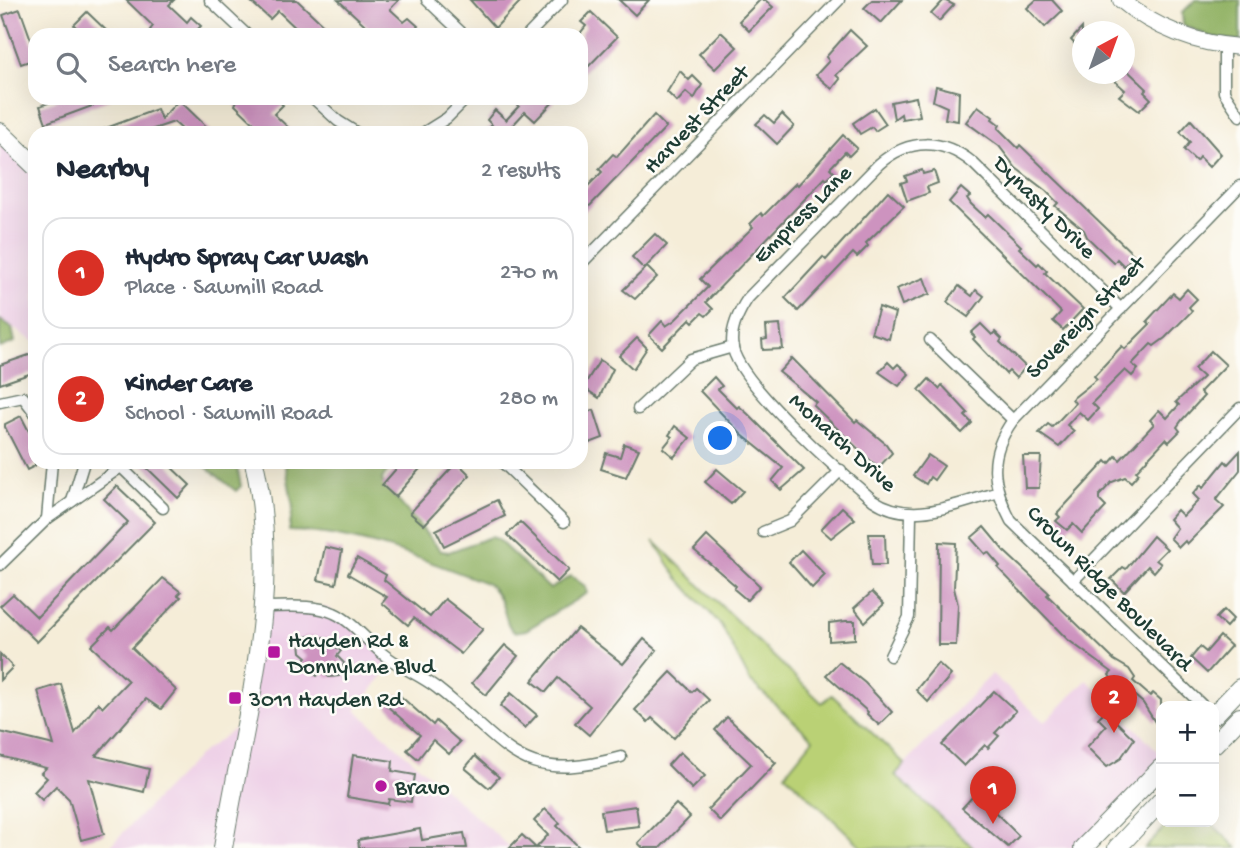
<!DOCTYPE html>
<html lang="en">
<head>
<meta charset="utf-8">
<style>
  :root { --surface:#fff; --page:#f6f6f7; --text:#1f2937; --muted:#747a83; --line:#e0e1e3; --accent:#d93025 }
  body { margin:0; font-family:"Gochi Hand",sans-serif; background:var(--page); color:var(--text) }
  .controls { position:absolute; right:21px; bottom:21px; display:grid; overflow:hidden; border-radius:14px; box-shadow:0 7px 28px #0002 }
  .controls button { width:63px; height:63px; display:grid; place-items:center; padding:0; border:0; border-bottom:2px solid var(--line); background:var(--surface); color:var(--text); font:35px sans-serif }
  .compass { position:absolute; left:1072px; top:21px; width:63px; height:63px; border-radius:50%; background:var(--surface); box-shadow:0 7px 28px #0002; rotate:41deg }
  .you { position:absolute; left:721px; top:439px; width:24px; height:24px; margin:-18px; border:5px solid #fff; border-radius:50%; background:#1a73e8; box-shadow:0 0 0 10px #1a73e833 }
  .badge { display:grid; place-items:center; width:46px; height:46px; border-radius:50%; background:var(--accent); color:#fff; font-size:23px; font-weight:700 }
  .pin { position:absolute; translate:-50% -58px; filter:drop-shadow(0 2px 4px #0008) }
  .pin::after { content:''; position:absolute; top:37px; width:24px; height:21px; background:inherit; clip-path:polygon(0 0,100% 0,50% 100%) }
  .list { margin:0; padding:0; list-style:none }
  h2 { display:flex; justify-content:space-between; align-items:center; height:91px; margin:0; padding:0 28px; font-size:30px }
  h2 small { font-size:23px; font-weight:400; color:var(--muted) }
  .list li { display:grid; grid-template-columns:46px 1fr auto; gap:21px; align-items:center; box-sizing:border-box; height:112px; margin:0 14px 14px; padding:0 14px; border:2px solid var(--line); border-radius:21px }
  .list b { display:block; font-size:26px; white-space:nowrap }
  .list p { margin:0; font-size:23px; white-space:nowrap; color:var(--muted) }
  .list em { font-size:23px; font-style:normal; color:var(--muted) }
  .icon { flex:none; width:38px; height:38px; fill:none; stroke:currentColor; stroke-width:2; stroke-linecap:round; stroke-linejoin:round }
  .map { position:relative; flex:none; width:1240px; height:848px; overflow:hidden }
  .search { position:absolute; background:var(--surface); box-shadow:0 7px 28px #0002; left:28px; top:28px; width:560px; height:77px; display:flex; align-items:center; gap:18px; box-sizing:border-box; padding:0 24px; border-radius:21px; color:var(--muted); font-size:26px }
  .panel { position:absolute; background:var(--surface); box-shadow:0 7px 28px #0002; left:28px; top:126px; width:560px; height:343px; border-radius:21px }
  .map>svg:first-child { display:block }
</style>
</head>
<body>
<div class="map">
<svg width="1240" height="848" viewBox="0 0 1240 848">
  <rect width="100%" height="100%" fill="#fdfcf7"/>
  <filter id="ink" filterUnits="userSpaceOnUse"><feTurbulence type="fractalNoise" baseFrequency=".0143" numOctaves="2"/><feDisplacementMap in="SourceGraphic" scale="14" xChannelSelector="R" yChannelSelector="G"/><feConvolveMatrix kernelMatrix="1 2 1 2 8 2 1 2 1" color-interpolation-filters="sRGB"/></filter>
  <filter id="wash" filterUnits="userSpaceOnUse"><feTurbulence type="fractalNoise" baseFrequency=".00686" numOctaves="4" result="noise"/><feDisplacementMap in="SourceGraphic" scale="28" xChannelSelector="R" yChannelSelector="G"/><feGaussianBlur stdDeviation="1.57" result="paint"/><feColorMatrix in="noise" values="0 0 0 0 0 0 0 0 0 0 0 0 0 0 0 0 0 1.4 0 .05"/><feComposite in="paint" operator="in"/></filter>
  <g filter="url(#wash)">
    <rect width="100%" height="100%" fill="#f5edd8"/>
    <g fill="#eed0e7">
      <polygon points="0,134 35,167 35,342 0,320"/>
      <polygon points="264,600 328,608 395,661 356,710 511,848 108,848 200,754 247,720"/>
      <polygon points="992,674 1045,722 1087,680 1161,754 1161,760 1075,848 974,848 894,775"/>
    </g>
    <g fill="#bad175" stroke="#6c8754" stroke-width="2">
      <polygon points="654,541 822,703 832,695 905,764 895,775 974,848 863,848 785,774 813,739 750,681 721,625 677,577"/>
      <polygon points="1170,822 1210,822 1237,848 1145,848"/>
    </g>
    <g fill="#93b366" stroke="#59784d" stroke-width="2">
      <polygon points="1195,0 1240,0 1240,41 1213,38 1183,25 1182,13"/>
      <polygon points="0,320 12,328 15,342 0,348"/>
      <polygon points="200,462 236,462 241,486 236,491"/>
      <path d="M285,462H394L382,479L383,483L441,551L449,552L490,537L497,539L550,589L571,576L585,586L587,593L526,630L514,632C503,624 508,602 488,584C424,559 358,533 289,531L293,507Z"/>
    </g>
    <g id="blocks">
      <g fill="#cd93bf">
        <polygon points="126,0 174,0 169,5 187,22 191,17 201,26 192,35 155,35 150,30 153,26"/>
        <polygon points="249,0 297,0 334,35 303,35 278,11 270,19"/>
        <polygon points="338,0 399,0 390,9 404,22 409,18 418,26 410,35 376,35"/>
        <polygon points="470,0 522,0 495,28"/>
        <polygon points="619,0 649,0 635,15"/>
        <polygon points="760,0 765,0 773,7 749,31 739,21"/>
        <polygon points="872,0 902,0 881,23 864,8"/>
        <polygon points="944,0 954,5 939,21 931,14"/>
        <polygon points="1036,0 1052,0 1062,11 1045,27 1027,8"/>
        <polygon points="20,9 35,51 35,59 21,64 3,15"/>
        <polygon points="87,12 111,35 84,35 74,25"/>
        <polygon points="591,12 617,37 581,74 581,32 586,26 581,22"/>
        <polygon points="1082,28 1082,52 1071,40"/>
        <polygon points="850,30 867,46 836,75 840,79 832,89 816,75 829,61 826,57"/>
        <polygon points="721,32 737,47 715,69 699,54"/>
        <polygon points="1126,69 1147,89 1144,92 1151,99 1139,111 1119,96 1125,90 1115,81"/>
        <polygon points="680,71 689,80 693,76 702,85 694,99 686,92 677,102 667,92"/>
        <polygon points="936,86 959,92 958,121 945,119 947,107 933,101"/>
        <polygon points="916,97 920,116 902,119 901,114 894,119 891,102"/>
        <polygon points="61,98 111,98 111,99 46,123 40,106"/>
        <polygon points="238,98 275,98 283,105 274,114 294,133 264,133 235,105"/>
        <polygon points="511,98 557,98 535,121 525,112 512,126 519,133 483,133 492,125 487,120 495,110 506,120 519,106"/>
        <polygon points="179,100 213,133 186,133 174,122 142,133 93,133 157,109 161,119"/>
        <polygon points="978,106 993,117 992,119 1000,125 998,128 1018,148 1020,145 1134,255 1124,266 1117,259 1114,263 1087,237 1084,230 1055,206 1058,203 1046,191 1016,168 999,146 966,122"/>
        <polygon points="875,108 886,124 875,131 872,127 860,134 853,123"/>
        <polygon points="782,114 794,126 777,144 756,124 765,115 774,123"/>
        <polygon points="654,115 666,127 581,215 581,184 586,188 602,172 599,169 613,154 617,157"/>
        <polygon points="1191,120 1221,154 1209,167 1199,157 1196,161 1184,150 1190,142 1180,132"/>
        <polygon points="843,135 857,148 849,156 845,152 830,168 834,172 827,180 825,178 706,302 713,309 706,316 702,313 693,322 690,319 662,348 649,335 662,321 666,326 675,320 708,287 700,279 753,227 750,224 761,213 763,216 796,183 798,185"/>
        <polygon points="922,170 923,174 934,171 938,183 927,187 929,193 907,201 901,183 907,181 905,176"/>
        <polygon points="961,188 970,196 967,198 971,204 985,217 988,214 1021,246 1019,248 1037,265 1039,263 1047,271 1045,273 1083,309 1063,330 1053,321 1061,312 1055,306 949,202"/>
        <polygon points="888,191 904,206 866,243 868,246 857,257 853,253 798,311 785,298 823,257 826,260"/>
        <polygon points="655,234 667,245 644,269 632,257"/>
        <polygon points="647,267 657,277 635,299 623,290"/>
        <polygon points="924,278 930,294 902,305 896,289"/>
        <polygon points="959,286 972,296 976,290 984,296 968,317 947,302"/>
        <polygon points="1187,289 1197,299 1189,307 1192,311 1165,338 1154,346 1151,344 1132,364 1138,369 1132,376 1125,370 1092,403 1098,409 1088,420 1079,412 1067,425 1074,431 1059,447 1039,433 1048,424 1052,427 1060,419 1075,403 1072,399 1097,379 1094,376 1122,346 1125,349 1150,324 1147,321 1173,293 1179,298"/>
        <polygon points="879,307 895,313 889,339 871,333"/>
        <polygon points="981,324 992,335 995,332 1002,339 1000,342 1026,367 1016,378 1009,371 1006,374 973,339 975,337 971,333"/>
        <polygon points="780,325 783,349 763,350 762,340 767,339 766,326"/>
        <polygon points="637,338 647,348 633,369 619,356"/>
        <polygon points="1211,351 1226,365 1200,392 1204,396 1182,420 1177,427 1180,431 1169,442 1166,439 1136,471 1139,473 1131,482 1125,477 1112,482 1099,496 1099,500 1106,507 1082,533 1073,524 1067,530 1056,521 1060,517 1057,514 1106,461 1109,464 1116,456 1120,460 1154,424 1150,420 1159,410 1167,418 1179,405 1176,402 1203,377 1194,369"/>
        <polygon points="35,353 35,372 0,384 0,365"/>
        <polygon points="792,358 855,422 857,420 886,444 892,453 878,468 813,405 816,402 779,372"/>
        <polygon points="600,360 613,369 599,398 583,387"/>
        <polygon points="888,362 894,368 898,364 909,374 899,386 879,372"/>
        <polygon points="714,377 722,386 718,389 737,408 739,406 748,414 804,470 781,490 772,481 783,468 741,434 700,391"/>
        <polygon points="929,379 939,389 942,385 968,413 965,416 972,423 962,433 919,390"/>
        <polygon points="594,410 603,438 587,444 581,428 581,414"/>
        <polygon points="21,416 35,443 35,466 27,470 5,427 5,424"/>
        <polygon points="675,426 690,438 674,457 663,448 672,437 669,435"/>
        <polygon points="624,444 639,449 626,477 601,469 606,453 620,457"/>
        <polygon points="1240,451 1240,470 1216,500 1224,507 1187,544 1185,541 1179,547 1170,538 1177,528 1169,519 1177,510 1183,516 1199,500 1193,494 1201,485 1203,488 1225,461 1228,464"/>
        <polygon points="928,455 944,466 934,480 930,477 926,484 913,476"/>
        <polygon points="1023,456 1041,456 1039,488 1025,488"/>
        <polygon points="141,462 166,462 190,485 178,498"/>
        <polygon points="402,462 426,462 395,497 382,485"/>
        <polygon points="457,462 470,475 424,525 410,513"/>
        <polygon points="717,469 743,491 731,504 705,482"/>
        <polygon points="117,486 155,522 37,642 0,606 13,594 37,617 128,522 104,499"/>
        <polygon points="497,500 505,516 444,546 436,530"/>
        <polygon points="842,507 855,519 831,538 821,529"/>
        <polygon points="520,522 569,570 557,582 507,535"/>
        <polygon points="984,527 1004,551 1049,593 1047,595 1114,660 1129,669 1135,678 1133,681 1150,696 1153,693 1161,700 1161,715 1155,722 1143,703 1126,688 1123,691 1115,684 1109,675 1112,672 1067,639 998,568 1000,566 988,552 985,554 971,538"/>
        <polygon points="869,534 885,534 886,565 872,565"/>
        <polygon points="707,536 760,586 747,600 734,589 736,586 694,550"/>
        <polygon points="1153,536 1167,549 1156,560 1161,564 1154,572 1148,566 1124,592 1111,579 1123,567 1126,569"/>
        <polygon points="939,542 956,543 954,588 958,605 956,645 938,645"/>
        <polygon points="325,547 342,551 336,584 318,580"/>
        <polygon points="801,550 825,575 812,588 789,562"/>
        <polygon points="357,558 386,575 384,580 430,617 445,599 483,629 461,654 414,618 408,625 382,603 387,597 348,574"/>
        <polygon points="163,578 181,592 178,595 181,597 132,648 176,690 161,709 146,699 96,756 149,769 144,792 89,779 104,834 81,840 69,799 56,786 42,800 34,792 47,778 41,773 46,768 0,756 0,732 54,745 38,691 61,684 75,733 98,703 103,707 128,681 91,646 110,627 113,630"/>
        <polygon points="872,592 884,604 865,622 854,608"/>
        <polygon points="1224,610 1233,619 1226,627 1216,618"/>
        <polygon points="846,621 855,621 855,639 829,641 829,623"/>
        <polygon points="577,628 623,664 644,639 657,650 589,735 575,723 590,706 558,678 546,692 532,681"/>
        <polygon points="315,636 320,641 324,637 341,651 337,656 344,663 339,676 329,677 322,671 317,676 301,663 307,657 301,652 300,642 304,637"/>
        <polygon points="1220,636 1231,646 1207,673 1191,658 1200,647 1206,652"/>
        <polygon points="505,645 518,656 486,695 472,683"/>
        <polygon points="0,654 13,667 0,680"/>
        <polygon points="839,662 865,683 892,712 879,725 867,714 868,712 826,675"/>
        <polygon points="938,663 951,675 928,702 916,690"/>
        <polygon points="671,672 692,692 696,688 709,700 674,738 652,718 648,722 635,710"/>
        <polygon points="994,691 1016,711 995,733 999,736 988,748 985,745 964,766 942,745"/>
        <polygon points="511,693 537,715 525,728 500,706"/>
        <polygon points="398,694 433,725 436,721 460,742 449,754 433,740 418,759 407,750 420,735 387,706"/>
        <polygon points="1105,711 1134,739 1120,759 1107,767 1087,747 1106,726 1098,718"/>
        <polygon points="727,717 776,763 720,821 708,809 751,764 715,730"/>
        <polygon points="680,752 705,776 692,789 668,765"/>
        <polygon points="353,755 393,761 392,771 415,775 411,802 389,799 388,804 347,797"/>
        <polygon points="475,756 499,777 489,788 465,768"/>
        <polygon points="976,793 1019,836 1008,847 962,808"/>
        <polygon points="676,804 690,817 660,848 643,848 638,843"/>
        <polygon points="636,806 639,826 604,830 601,811"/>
        <polygon points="545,809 560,823 557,826 580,848 509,848 522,835 536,848 548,835 534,821"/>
        <polygon points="420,829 422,840 464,833 467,848 359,848 358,840"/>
      </g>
    </g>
  </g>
  <g filter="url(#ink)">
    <use href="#blocks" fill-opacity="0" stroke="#6a7b6d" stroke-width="2"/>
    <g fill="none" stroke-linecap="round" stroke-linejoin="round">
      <g stroke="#6a7b6d" stroke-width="13">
        <g id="street">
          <polyline points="210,0 247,35"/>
          <polyline points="427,0 464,35"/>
          <polyline points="528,35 562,0"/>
          <polyline points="1224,46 1224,92 1240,116"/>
          <polyline points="313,98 338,121 357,133"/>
          <polyline points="423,133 447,118 467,98"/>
          <polyline points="581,264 839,0"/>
          <polyline points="930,340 1013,420"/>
          <polyline points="0,402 23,397 35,413"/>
          <polyline points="638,409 691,359 733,347"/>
          <polyline points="502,462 564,522"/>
          <path d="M996,493C955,504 912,526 873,500C840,472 742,386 733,349C729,331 738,313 748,298L879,164C909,138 942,138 973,163L1121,309"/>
          <polyline points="72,501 84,462"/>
          <polyline points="47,519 52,462"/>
          <polyline points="763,532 790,521 841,470"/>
          <polyline points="0,565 47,519 121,467 163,508"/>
          <polyline points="1073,581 1240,408"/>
          <path d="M265,607C286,607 315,604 334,613C352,621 367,641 383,654C399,667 420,675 437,688C510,745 517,786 621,757"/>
          <polyline points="890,656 909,617 911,514"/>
          <path d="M1203,706L1011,521C992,485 987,456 1013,420L1240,186"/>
        </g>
      </g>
      <g stroke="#6a7b6d" stroke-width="18">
        <path id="secondary" d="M1121,0C1154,28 1197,44 1240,47"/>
      </g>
      <g stroke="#6a7b6d" stroke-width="20">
        <g id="primary">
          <polyline points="0,132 35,166"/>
          <polyline points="1214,715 1240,688"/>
          <polyline points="1214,744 1240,717"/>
          <path d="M223,848C244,720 284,592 254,462"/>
          <polyline points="1083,848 1161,768"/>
          <polyline points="1117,848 1161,801"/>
        </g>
      </g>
      <use href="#street" stroke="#fff" stroke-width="10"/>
      <use href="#secondary" stroke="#fff" stroke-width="16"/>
      <use href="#primary" stroke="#fff" stroke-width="18"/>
    </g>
  </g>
  <g fill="#b5179e" stroke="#fdfcf7" stroke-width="2.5">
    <rect x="267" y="645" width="14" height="14" rx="3.5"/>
    <rect x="228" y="691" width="14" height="14" rx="3.5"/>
    <circle cx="381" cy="786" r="7"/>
  </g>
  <g text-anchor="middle" stroke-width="5" stroke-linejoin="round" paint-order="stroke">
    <g font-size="23" fill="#1f3d34" stroke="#fdfcf7">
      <text transform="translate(695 118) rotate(-46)" y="8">Harvest Street</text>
      <text transform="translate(1046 206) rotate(45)" y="8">Dynasty Drive</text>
      <text transform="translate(801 213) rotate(-45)" y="8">Empress Lane</text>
      <text transform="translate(1084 316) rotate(-46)" y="8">Sovereign Street</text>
      <text transform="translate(844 441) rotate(42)" y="8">Monarch Drive</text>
      <text transform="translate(1111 587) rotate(45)" y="8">Crown Ridge Boulevard</text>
    </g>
    <g font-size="23" fill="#1f3d34" stroke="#fdfcf7" text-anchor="start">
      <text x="288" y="647">Hayden Rd &amp;<tspan x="288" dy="26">Donnylane Blvd</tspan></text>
      <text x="249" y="706">3011 Hayden Rd</text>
      <text x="395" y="794">Bravo</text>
    </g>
  </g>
</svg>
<div class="controls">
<button>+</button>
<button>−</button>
</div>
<svg class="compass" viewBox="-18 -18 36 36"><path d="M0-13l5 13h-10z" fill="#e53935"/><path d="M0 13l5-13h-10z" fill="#747a83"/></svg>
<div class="you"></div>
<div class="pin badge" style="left:993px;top:824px">1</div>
<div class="pin badge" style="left:1114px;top:733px">2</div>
<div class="search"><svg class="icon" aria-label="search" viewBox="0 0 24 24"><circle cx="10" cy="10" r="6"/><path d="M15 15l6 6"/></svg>Search here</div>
<section class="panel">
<h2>Nearby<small>2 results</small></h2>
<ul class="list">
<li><span class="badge">1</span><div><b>Hydro Spray Car Wash</b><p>Place · Sawmill Road</p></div><em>270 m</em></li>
<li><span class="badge">2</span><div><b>Kinder Care</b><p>School · Sawmill Road</p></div><em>280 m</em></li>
</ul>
</section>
</div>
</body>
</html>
